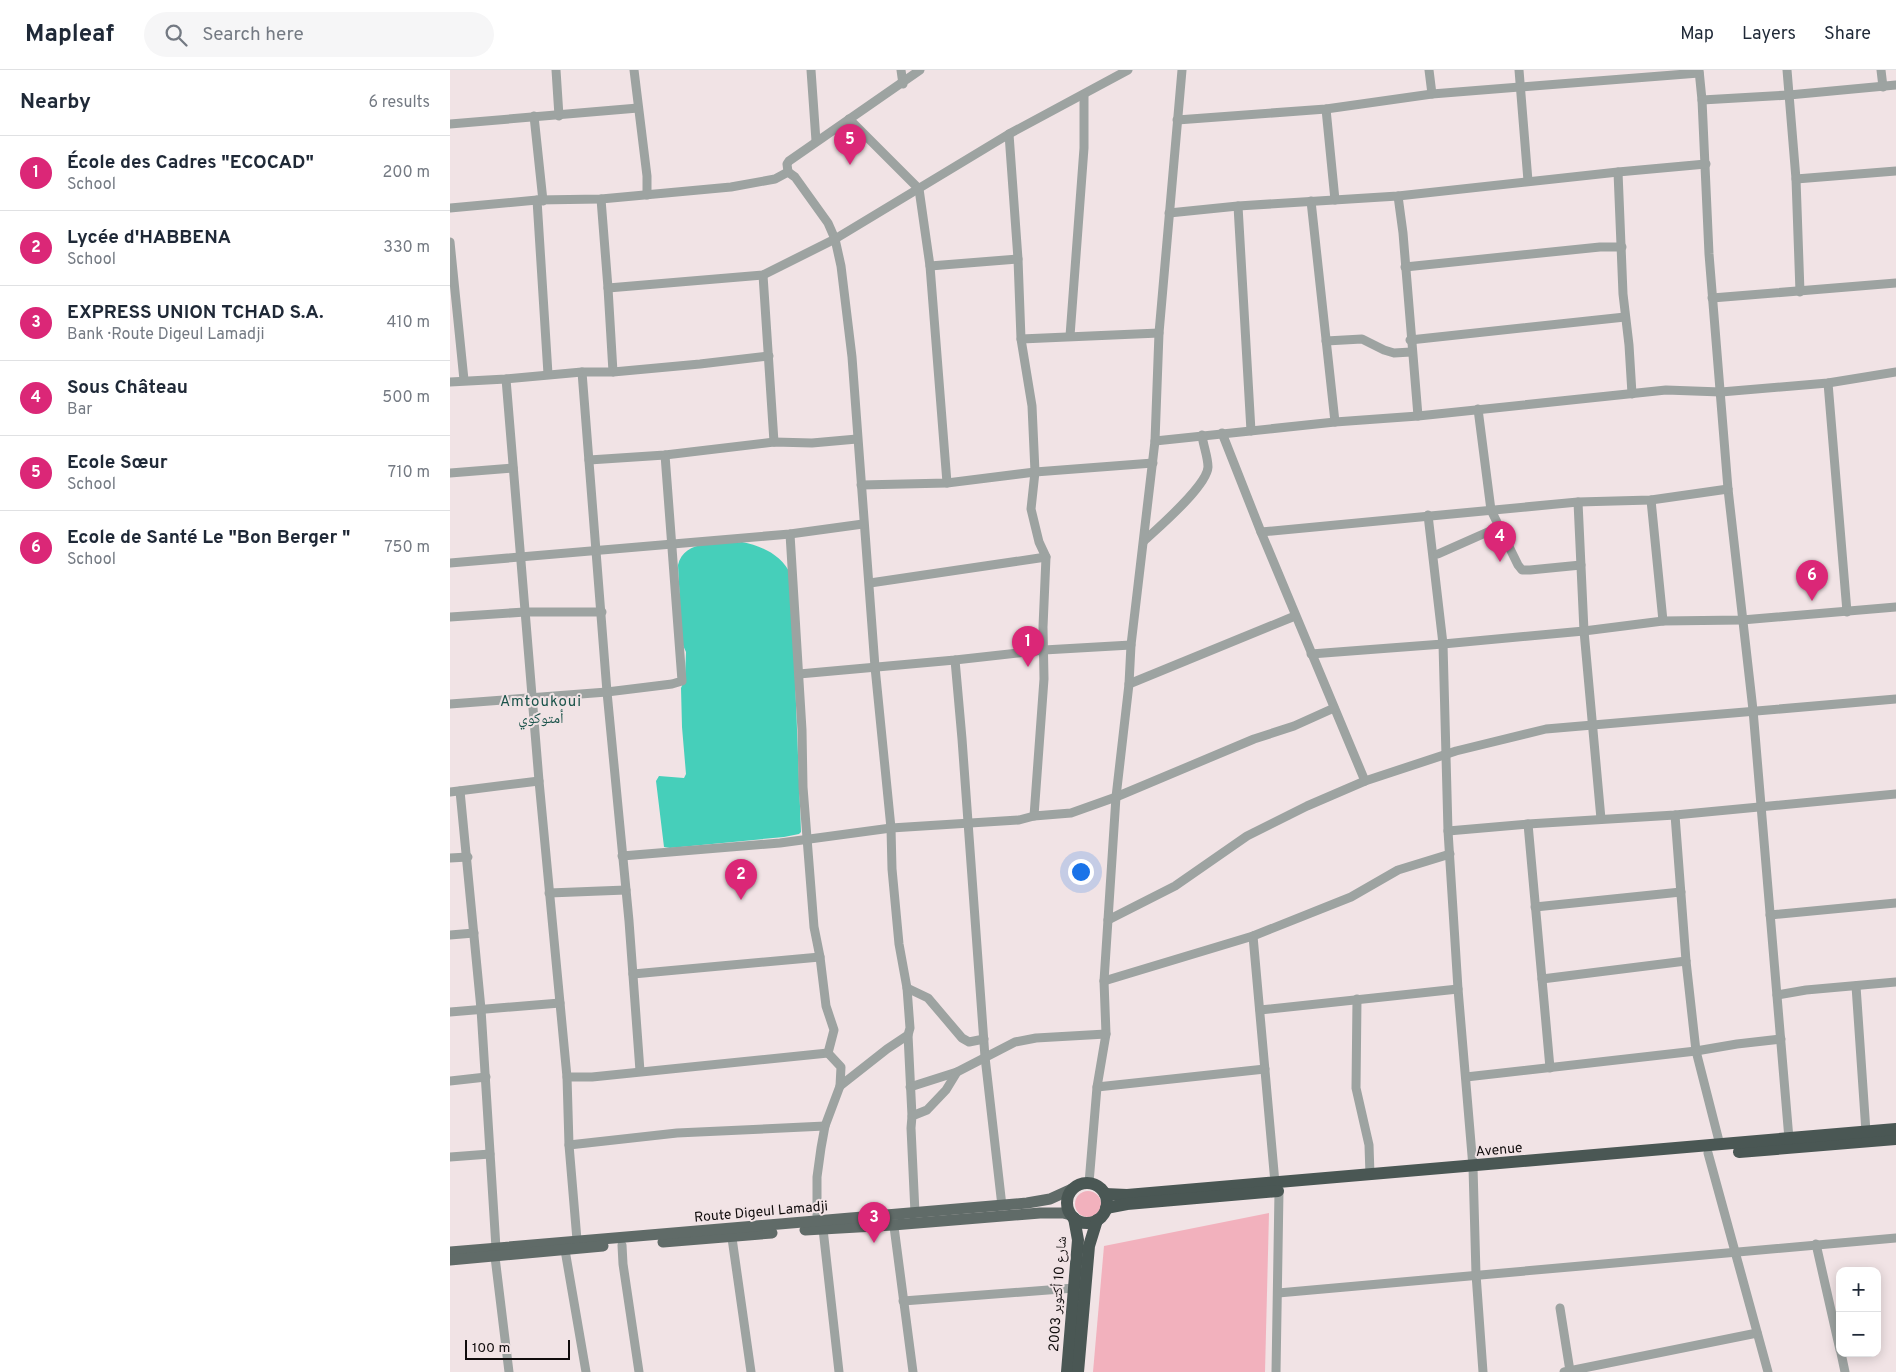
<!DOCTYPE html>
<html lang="en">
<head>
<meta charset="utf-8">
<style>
  :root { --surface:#fff; --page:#f6f6f7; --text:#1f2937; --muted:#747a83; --line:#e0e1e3; --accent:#db2777 }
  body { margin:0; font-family:Overpass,"Noto Naskh Arabic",sans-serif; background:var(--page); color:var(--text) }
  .controls { position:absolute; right:15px; bottom:15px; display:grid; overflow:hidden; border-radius:10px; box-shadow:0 2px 12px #0003 }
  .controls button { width:45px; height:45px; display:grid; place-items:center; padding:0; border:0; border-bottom:1px solid var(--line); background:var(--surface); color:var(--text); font:25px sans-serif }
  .scale { position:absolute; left:15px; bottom:12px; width:105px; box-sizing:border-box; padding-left:5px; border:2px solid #100c0c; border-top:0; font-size:14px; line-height:18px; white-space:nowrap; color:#100c0c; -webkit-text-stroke:4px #f1e3e5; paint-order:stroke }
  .you { position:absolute; left:630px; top:801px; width:18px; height:18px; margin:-12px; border:4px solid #fff; border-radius:50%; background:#1a73e8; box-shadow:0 0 0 8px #1a73e833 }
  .badge { display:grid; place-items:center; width:32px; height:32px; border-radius:50%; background:var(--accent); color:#fff; font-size:16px; font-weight:700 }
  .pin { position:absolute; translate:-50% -41px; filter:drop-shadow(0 1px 2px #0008) }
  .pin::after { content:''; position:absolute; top:26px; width:18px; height:15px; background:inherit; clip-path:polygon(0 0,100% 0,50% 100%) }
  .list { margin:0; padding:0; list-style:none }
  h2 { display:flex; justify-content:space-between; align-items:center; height:65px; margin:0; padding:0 20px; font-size:21px }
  h2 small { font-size:16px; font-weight:400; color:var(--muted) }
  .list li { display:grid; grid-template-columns:32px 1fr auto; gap:15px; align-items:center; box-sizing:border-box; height:75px; padding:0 20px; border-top:1px solid var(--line) }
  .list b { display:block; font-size:19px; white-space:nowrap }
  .list p { margin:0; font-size:16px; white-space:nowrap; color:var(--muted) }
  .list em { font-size:16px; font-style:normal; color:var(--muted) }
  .icon { flex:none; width:28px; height:28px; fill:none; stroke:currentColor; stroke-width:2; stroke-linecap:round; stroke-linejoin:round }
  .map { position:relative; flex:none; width:1446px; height:1302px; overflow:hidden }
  header { display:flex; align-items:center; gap:30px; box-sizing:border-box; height:70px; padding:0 25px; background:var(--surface); border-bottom:1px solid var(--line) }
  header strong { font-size:24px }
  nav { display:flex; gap:28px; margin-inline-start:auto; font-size:18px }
  .search { width:350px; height:45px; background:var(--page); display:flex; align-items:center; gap:12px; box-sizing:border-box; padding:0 18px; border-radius:28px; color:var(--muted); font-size:19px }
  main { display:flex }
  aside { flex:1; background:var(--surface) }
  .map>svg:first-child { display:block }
</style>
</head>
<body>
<header>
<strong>Mapleaf</strong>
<div class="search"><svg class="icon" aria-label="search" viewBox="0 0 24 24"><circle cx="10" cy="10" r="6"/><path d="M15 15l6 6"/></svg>Search here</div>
<nav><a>Map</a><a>Layers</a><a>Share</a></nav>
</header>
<main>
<aside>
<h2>Nearby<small>6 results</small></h2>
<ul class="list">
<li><span class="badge">1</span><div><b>École des Cadres &quot;ECOCAD&quot;</b><p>School</p></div><em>200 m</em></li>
<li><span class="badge">2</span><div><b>Lycée d'HABBENA</b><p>School</p></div><em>330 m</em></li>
<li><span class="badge">3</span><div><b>EXPRESS UNION TCHAD S.A.</b><p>Bank · Route Digeul Lamadji</p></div><em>410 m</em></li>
<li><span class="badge">4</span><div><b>Sous Château</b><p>Bar</p></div><em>500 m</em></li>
<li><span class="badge">5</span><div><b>Ecole Sœur</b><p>School</p></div><em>710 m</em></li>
<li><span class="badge">6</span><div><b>Ecole de Santé Le &quot;Bon Berger &quot;</b><p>School</p></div><em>750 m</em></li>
</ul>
</aside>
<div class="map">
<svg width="1446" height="1302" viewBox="0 0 1446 1302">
  <rect width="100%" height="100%" fill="#f1e3e5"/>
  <g fill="#f2b1bd">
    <circle cx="638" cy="1134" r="13"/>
    <polygon points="819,1143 815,1302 643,1302 654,1176"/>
  </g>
  <path fill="#46cfba" d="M292,472C312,476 332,485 341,505L351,762L349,764L334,767L220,778L214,777L206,711L209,706L234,708L236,704L232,657L231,618L235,609L236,582L232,573L228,495C234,469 271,473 292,472Z"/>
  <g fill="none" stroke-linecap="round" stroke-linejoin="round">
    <g stroke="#9da3a1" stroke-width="9">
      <polyline points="106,0 109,46"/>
      <polyline points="184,0 197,106 197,125"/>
      <polyline points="361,0 366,71"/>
      <polyline points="451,0 453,14"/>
      <polyline points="979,0 982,24"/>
      <polyline points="1069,0 1078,111"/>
      <polyline points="1249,0 1252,30 1259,184 1278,419 1303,640 1339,1069"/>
      <polyline points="1337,0 1346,109 1350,222"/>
      <polyline points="1431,0 1433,17"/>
      <polyline points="1252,30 1339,25 1446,15"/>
      <polyline points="876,39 885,130"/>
      <polyline points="84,46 93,131"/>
      <polyline points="399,49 469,119 480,196 497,413"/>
      <polyline points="727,50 876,39 982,24 1249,3"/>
      <polyline points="0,54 188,38"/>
      <polyline points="559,64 568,189 571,269 582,336 585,402 581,439 589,472 596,487 593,557 594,609 584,746"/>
      <polyline points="338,102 345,107 378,153 385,169 391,196 402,287 425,597 441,758 442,799 449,874 457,918 460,958 458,965 437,979 390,1016"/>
      <polyline points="338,102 337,94 339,91 470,0"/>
      <polyline points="1168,102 1173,224 1179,275 1182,324"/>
      <polyline points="1346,109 1446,101"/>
      <polyline points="948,126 953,163 968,346"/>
      <polyline points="151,129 158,218 163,302"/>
      <polyline points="87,130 98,304"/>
      <polyline points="861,131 885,352"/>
      <polyline points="788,136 801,361"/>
      <polyline points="0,138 87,130 151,129 281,117 325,109 338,102"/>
      <polyline points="719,143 788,136 948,126 1168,102 1256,94"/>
      <polyline points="0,172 14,310"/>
      <polyline points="480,196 568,189"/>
      <polyline points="955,197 1150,177 1172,177"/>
      <polyline points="313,205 324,372"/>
      <polyline points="158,218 313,205 385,169 559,64 678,0"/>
      <polyline points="1262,228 1446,213"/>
      <polyline points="620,266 634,78 634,25"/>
      <polyline points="571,269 709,263"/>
      <polyline points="960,270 1175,247"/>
      <polyline points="876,271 912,269 934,280 944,283 961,282"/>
      <polyline points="132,302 157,622 179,851 190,1001"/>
      <polyline points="56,309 89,711 117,1007 119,1075 127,1170"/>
      <polyline points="0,312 56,309 132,302 163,302 250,294 319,286"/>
      <polyline points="1378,313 1397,542"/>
      <polyline points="1028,339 1041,440 1068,495 1072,500 1080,500 1131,495"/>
      <polyline points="772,363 811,462"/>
      <polyline points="705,371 885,352 968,346 1216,320 1271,322 1378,313 1446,302"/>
      <polyline points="139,390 215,385 324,372 362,373 407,369"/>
      <polyline points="0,403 63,398"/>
      <polyline points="411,415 497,413 585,402 703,393"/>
      <polyline points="1201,430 1213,551"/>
      <polyline points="1128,432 1134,561 1151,749"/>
      <polyline points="978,445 993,574 998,761 1008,919 1023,1097 1026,1204 1033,1302"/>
      <polyline points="340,464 352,660 353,717 364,857 370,887 376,936 384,960 378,983"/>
      <path d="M694,471C709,457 757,416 758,397C758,387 753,375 752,365"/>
      <polyline points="988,484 1049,457"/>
      <polyline points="0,493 340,464 413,454"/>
      <polyline points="420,513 596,487"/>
      <polyline points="0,547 75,542 152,542"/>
      <polyline points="861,584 993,574 1134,561 1213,551 1292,550 1446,537"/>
      <polyline points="505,590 512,669 535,987 552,1136"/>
      <polyline points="349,604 505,590 594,580 681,575"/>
      <polyline points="679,614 845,546"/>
      <polyline points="0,634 157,622 222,614 232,611 215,385"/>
      <polyline points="915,711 811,462 1128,432 1201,430 1278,419"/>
      <polyline points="10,721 31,939 46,1178 45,1187 59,1302"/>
      <polyline points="0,722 89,711"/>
      <polyline points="1225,745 1236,891 1246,981 1270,1075"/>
      <polyline points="1078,754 1100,998"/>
      <polyline points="998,761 1078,754 1225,745 1446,724"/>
      <polyline points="172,786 330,773 441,758 569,750 584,746 621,743 666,727 804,669 844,656 884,638"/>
      <polyline points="0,788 18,787"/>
      <polyline points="99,823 176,820"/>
      <polyline points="1085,837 1231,822"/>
      <polyline points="1320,845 1446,833"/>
      <polyline points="658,850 725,816 797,766 857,736 915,711 1006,681 1096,659 1446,629"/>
      <polyline points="0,865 24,863"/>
      <polyline points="803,866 825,1113"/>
      <polyline points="183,904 370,887"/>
      <polyline points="1092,909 1236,891"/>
      <polyline points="654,911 803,866 901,827 948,800 1000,784"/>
      <polyline points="1406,916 1416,1062"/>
      <polyline points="457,918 478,928 512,968 519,972 534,969"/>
      <polyline points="1327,925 1356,920 1446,912"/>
      <polyline points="907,929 906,1018 919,1075 920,1105"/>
      <polyline points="810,940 1008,919"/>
      <polyline points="0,942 110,933"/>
      <polyline points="458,965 462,1046"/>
      <polyline points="117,1007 142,1007 378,983"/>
      <polyline points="1016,1007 1246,981 1287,974 1331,969"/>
      <polyline points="0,1011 36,1007"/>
      <polyline points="460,1017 507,1002"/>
      <polyline points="647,1017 815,999"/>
      <polyline points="119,1075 227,1063 375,1056"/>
      <polyline points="1258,1083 1318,1302"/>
      <polyline points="0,1087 40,1084"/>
      <polyline points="639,1113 647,1017 656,964 654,911 666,727 679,614 681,575 705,371 709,263 732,0"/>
      <polyline points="465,1143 461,1058 462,1046 477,1040 496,1020 507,1002 565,972 586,968 656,964"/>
      <polyline points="443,1149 463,1302"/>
      <polyline points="367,1152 367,1107 371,1078 375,1056 390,1016 391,997 378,983"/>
      <polyline points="373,1159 389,1302"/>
      <polyline points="281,1161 301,1302"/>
      <polyline points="1366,1174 1390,1280"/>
      <polyline points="172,1175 173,1194 189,1302"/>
      <polyline points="115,1180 136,1302"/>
      <polyline points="828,1223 1446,1168"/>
      <polyline points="453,1231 624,1218"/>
      <polyline points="1110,1238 1120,1301"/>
      <polyline points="1391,1283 1395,1302"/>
      <polyline points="826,1302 829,1121"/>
      <polyline points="1114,1302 1307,1263"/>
    </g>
    <g stroke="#606b68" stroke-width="11">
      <polyline points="355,1160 443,1155 590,1143 613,1143 621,1145"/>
      <polyline points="213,1172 322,1163"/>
      <polyline points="0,1182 577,1133 600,1129 622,1119"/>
      <polyline points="0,1190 153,1176"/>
    </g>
    <g stroke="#4a5754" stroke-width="12">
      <polyline points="1289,1082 1446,1069"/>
      <circle cx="637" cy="1133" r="20"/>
      <polyline points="655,1124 677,1125 1446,1059"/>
      <polyline points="656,1138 677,1134 828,1121"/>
      <polyline points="617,1302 628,1170 624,1148"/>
      <polyline points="628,1302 639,1176 647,1150"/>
    </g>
  </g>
  <g text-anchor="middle" stroke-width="4" stroke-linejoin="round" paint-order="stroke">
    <g font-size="14" fill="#100c0c" stroke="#f1e3e5">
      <text transform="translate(1049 1079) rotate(-5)" y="5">Avenue</text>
      <text transform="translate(311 1141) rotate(-5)" y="5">Route Digeul Lamadji</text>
      <text transform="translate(607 1224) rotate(-86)" y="5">شارع 10 أكتوبر 2003</text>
    </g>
    <g font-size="15" letter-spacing="1" fill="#1c544b" stroke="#f1e3e5">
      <text x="91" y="636">Amtoukoui<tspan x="91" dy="17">أمتوكوي</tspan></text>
    </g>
  </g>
</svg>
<div class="controls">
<button>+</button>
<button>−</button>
</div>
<div class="scale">100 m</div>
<div class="you"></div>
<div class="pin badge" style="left:578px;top:597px">1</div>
<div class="pin badge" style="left:291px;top:830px">2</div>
<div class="pin badge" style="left:424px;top:1173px">3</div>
<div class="pin badge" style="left:1050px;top:492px">4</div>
<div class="pin badge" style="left:400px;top:95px">5</div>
<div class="pin badge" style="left:1362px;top:531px">6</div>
</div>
</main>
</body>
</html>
